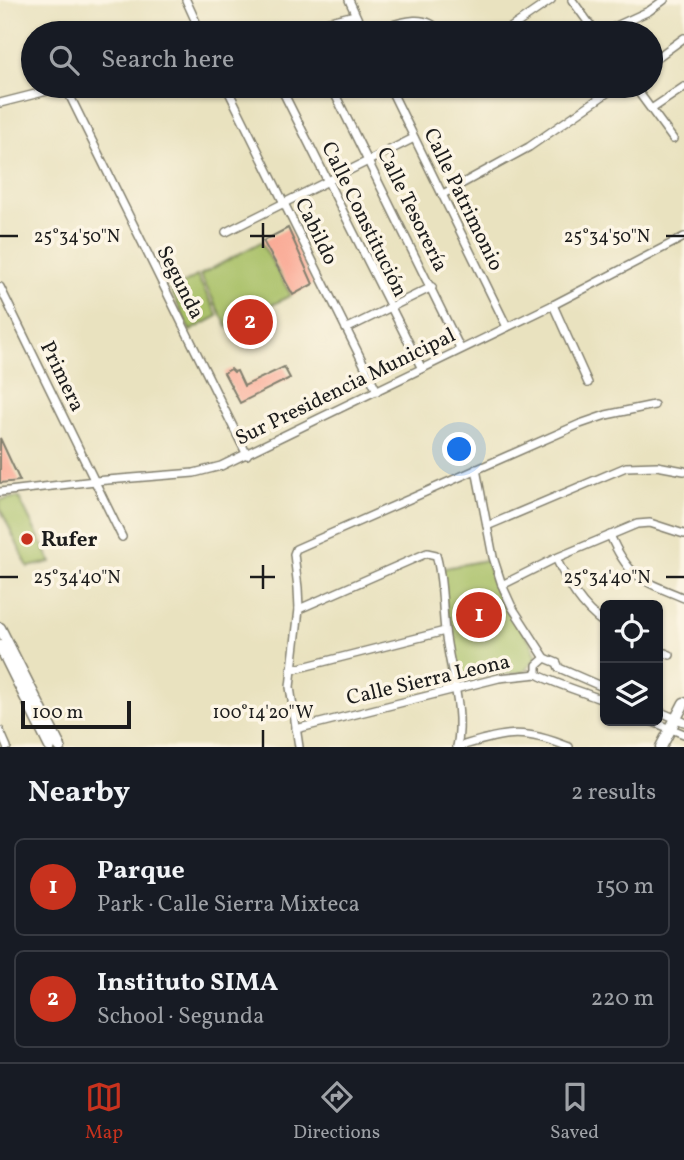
<!DOCTYPE html>
<html lang="en">
<head>
<meta charset="utf-8">
<style>
  :root { --surface:#171b24; --page:#242831; --text:#f1f3f6; --muted:#9ea1a6; --line:#363941; --accent:#c8321e }
  body { margin:0; font-family:Vollkorn,serif; background:var(--page); color:var(--text) }
  .controls { position:absolute; right:21px; bottom:21px; display:grid; overflow:hidden; border-radius:10px; box-shadow:0 2px 5px #0004 }
  .controls button { width:63px; height:63px; display:grid; place-items:center; padding:0; border:0; border-bottom:2px solid var(--line); background:var(--surface); color:var(--text); font:35px sans-serif }
  .scale { position:absolute; left:21px; bottom:18px; width:110px; box-sizing:border-box; padding-left:7px; border:4px solid #1c1c1c; border-top:0; font-size:19px; line-height:24px; white-space:nowrap; color:#1c1c1c; -webkit-text-stroke:5px #fcf5e5; paint-order:stroke }
  .you { position:absolute; left:460px; top:450px; width:24px; height:24px; margin:-18px; border:5px solid #fff; border-radius:50%; background:#1a73e8; box-shadow:0 0 0 10px #1a73e833 }
  .badge { display:grid; place-items:center; width:46px; height:46px; border-radius:50%; background:var(--accent); color:#fff; font-size:23px; font-weight:700 }
  .pin { position:absolute; translate:-50% -50%; border:4px solid #fff; box-shadow:0 2px 7px #0006 }
  .list { margin:0; padding:0; list-style:none }
  h2 { display:flex; justify-content:space-between; align-items:center; height:91px; margin:0; padding:0 28px; font-size:30px }
  h2 small { font-size:23px; font-weight:400; color:var(--muted) }
  .list li { display:grid; grid-template-columns:46px 1fr auto; gap:21px; align-items:center; box-sizing:border-box; height:98px; margin:0 14px 14px; padding:0 14px; border:2px solid var(--line); border-radius:10px }
  .list b { display:block; font-size:26px; white-space:nowrap }
  .list p { margin:0; font-size:23px; white-space:nowrap; color:var(--muted) }
  .list em { font-size:23px; font-style:normal; color:var(--muted) }
  .icon { flex:none; width:38px; height:38px; fill:none; stroke:currentColor; stroke-width:2; stroke-linecap:round; stroke-linejoin:round }
  .map { position:relative; flex:none; width:684px; height:747px; overflow:hidden }
  .search { position:absolute; background:var(--surface); box-shadow:0 2px 5px #0004; left:21px; right:21px; top:21px; height:77px; display:flex; align-items:center; gap:18px; box-sizing:border-box; padding:0 24px; border-radius:38px; color:var(--muted); font-size:26px }
  .sheet { height:315px; background:var(--surface) }
  nav { display:flex; justify-content:space-around; align-items:center; box-sizing:border-box; height:98px; border-top:2px solid var(--line); background:var(--surface); font-size:19px; color:var(--muted) }
  nav a { display:grid; justify-items:center; gap:4px }
  nav .on { color:var(--accent) }
  .map>svg:first-child { display:block }
</style>
</head>
<body>
<div class="map">
<svg width="684" height="747" viewBox="0 0 684 747">
  <rect width="100%" height="100%" fill="#fcf5e5"/>
  <filter id="ink" filterUnits="userSpaceOnUse"><feTurbulence type="fractalNoise" baseFrequency=".0143" numOctaves="2"/><feDisplacementMap in="SourceGraphic" scale="14" xChannelSelector="R" yChannelSelector="G"/><feConvolveMatrix kernelMatrix="1 2 1 2 8 2 1 2 1" color-interpolation-filters="sRGB"/></filter>
  <filter id="wash" filterUnits="userSpaceOnUse"><feTurbulence type="fractalNoise" baseFrequency=".00686" numOctaves="4" result="noise"/><feDisplacementMap in="SourceGraphic" scale="28" xChannelSelector="R" yChannelSelector="G"/><feGaussianBlur stdDeviation="1.57" result="paint"/><feColorMatrix in="noise" values="0 0 0 0 0 0 0 0 0 0 0 0 0 0 0 0 0 1.4 0 .05"/><feComposite in="paint" operator="in"/></filter>
  <g filter="url(#wash)">
    <rect width="100%" height="100%" fill="#e9e2bf"/>
    <g fill="#a8c066" stroke="#626e41" stroke-width="2">
      <polygon points="261,242 291,295 228,328 200,275"/>
      <polygon points="197,276 218,316 190,331 171,291"/>
      <polygon points="19,497 19,498 51,562 28,567 0,508 0,500"/>
      <polygon points="486,560 500,600 531,642 537,657 524,672 456,679 440,569"/>
    </g>
    <g id="blocks">
      <g fill="#faa793">
        <polygon points="288,228 313,284 293,295 263,241"/>
        <polygon points="284,367 290,378 240,403 224,373 231,369 234,372 237,371 244,386"/>
        <polygon points="0,438 20,481 0,483"/>
      </g>
    </g>
  </g>
  <g filter="url(#ink)">
    <use href="#blocks" fill-opacity="0" stroke="#827f6e" stroke-width="2"/>
    <g fill="none" stroke-linecap="round" stroke-linejoin="round">
      <g stroke="#827f6e" stroke-width="10">
        <g id="street">
          <polyline points="186,0 201,33"/>
          <polyline points="349,0 364,33"/>
          <polyline points="572,0 596,33"/>
          <polyline points="279,33 355,15"/>
          <path d="M366,33C390,27 424,8 441,33"/>
          <polyline points="503,33 551,0"/>
          <polyline points="601,33 649,11 664,0"/>
          <polyline points="651,62 684,38"/>
          <polyline points="65,86 247,455"/>
          <polyline points="226,86 377,391"/>
          <polyline points="280,86 421,367"/>
          <polyline points="331,86 460,348"/>
          <polyline points="389,86 507,327"/>
          <polyline points="634,86 673,139"/>
          <polyline points="0,103 67,86"/>
          <polyline points="653,108 684,87"/>
          <polyline points="443,194 529,147 617,86"/>
          <polyline points="226,232 414,138"/>
          <polyline points="0,287 122,537"/>
          <polyline points="553,305 588,383"/>
          <polyline points="346,329 432,287"/>
          <polyline points="476,469 493,557 502,585 512,607 545,658 557,663 559,668 605,688"/>
          <polyline points="0,492 95,481 194,473 221,466 553,305 684,237"/>
          <polyline points="487,526 626,467 657,466 684,471"/>
          <path d="M610,535C629,579 642,580 684,598"/>
          <path d="M556,558C568,584 581,607 605,624"/>
          <polyline points="502,585 556,558 637,524 650,523 684,534"/>
          <path d="M299,609L427,553L436,555C443,577 442,606 445,630C449,667 465,710 457,747"/>
          <polyline points="658,650 670,655"/>
          <polyline points="291,670 445,631"/>
          <polyline points="537,674 537,665 545,658"/>
          <polyline points="658,711 684,722"/>
          <polyline points="651,721 684,734"/>
          <path d="M296,729L499,678L537,674C544,680 592,695 605,701"/>
          <polyline points="0,731 7,747"/>
          <polyline points="299,747 290,687 299,609 298,588 294,554 296,549 580,424 606,415 654,405"/>
          <path d="M457,747C506,733 520,727 569,747"/>
        </g>
      </g>
      <g stroke="#827f6e" stroke-width="13">
        <g id="secondary">
          <polyline points="0,628 60,747"/>
          <polyline points="0,646 50,747"/>
          <polyline points="661,747 684,703"/>
        </g>
      </g>
      <use href="#street" stroke="#fff" stroke-width="7"/>
      <use href="#secondary" stroke="#fff" stroke-width="10"/>
    </g>
  </g>
  <path fill="none" stroke="#1c1c1c" stroke-width="2.5" d="M263,223V248M0,236H18M250,236H275M666,236H684M263,565V589M0,577H18M250,577H275M666,577H684M263,730V747"/>
  <circle fill="#c8321e" stroke="#fcf5e5" stroke-width="2.5" cx="27" cy="539" r="7"/>
  <g text-anchor="middle" stroke-width="7" stroke-linejoin="round" paint-order="stroke">
    <g font-size="21" fill="#1c1c1c" stroke="#fcf5e5">
      <text transform="translate(464 199) rotate(64)" y="7">Calle Patrimonio</text>
      <text transform="translate(413 209) rotate(64)" y="7">Calle Tesorería</text>
      <text transform="translate(365 219) rotate(64)" y="7">Calle Constitución</text>
      <text transform="translate(317 231) rotate(64)" y="7">Cabildo</text>
      <text transform="translate(181 282) rotate(63)" y="7">Segunda</text>
      <text transform="translate(63 376) rotate(64)" y="7">Primera</text>
      <text transform="translate(345 386) rotate(-26)" y="7">Sur Presidencia Municipal</text>
      <text transform="translate(428 679) rotate(-13)" y="7">Calle Sierra Leona</text>
    </g>
    <g font-size="21" font-weight="bold" fill="#1c1c1c" stroke="#fcf5e5" text-anchor="start">
      <text x="41" y="546">Rufer</text>
    </g>
  </g>
  <g font-size="18" text-anchor="middle" fill="#1c1c1c" stroke="#fcf5e5" stroke-width="7" stroke-linejoin="round" paint-order="stroke">
    <text x="77" y="242">25°34'50"N</text>
    <text x="607" y="242">25°34'50"N</text>
    <text x="77" y="583">25°34'40"N</text>
    <text x="607" y="583">25°34'40"N</text>
    <text x="263" y="718">100°14'20"W</text>
  </g>
</svg>
<div class="controls">
<button><svg class="icon" aria-label="locate" viewBox="0 0 24 24"><circle cx="12" cy="12" r="6"/><path d="M12 2v4M12 18v4M2 12h4M18 12h4"/></svg></button>
<button><svg class="icon" aria-label="layers" viewBox="0 0 24 24"><path d="M12 4l9 5-9 5-9-5zM3 14l9 5 9-5"/></svg></button>
</div>
<div class="scale">100 m</div>
<div class="you"></div>
<div class="pin badge" style="left:479px;top:615px">1</div>
<div class="pin badge" style="left:250px;top:322px">2</div>
<div class="search"><svg class="icon" aria-label="search" viewBox="0 0 24 24"><circle cx="10" cy="10" r="6"/><path d="M15 15l6 6"/></svg>Search here</div>
</div>
<section class="sheet">
<h2>Nearby<small>2 results</small></h2>
<ul class="list">
<li><span class="badge">1</span><div><b>Parque</b><p>Park · Calle Sierra Mixteca</p></div><em>150 m</em></li>
<li><span class="badge">2</span><div><b>Instituto SIMA</b><p>School · Segunda</p></div><em>220 m</em></li>
</ul>
</section>
<nav>
<a class="on"><svg class="icon" aria-label="map" viewBox="0 0 24 24"><path d="M3 6l6-2 6 2 6-2v14l-6 2-6-2-6 2zM9 4v14M15 6v14"/></svg>Map</a>
<a><svg class="icon" aria-label="directions" viewBox="0 0 24 24"><path d="M12 3l9 9-9 9-9-9zM9 14v-3h6M13 9l2 2-2 2"/></svg>Directions</a>
<a><svg class="icon" aria-label="saved" viewBox="0 0 24 24"><path d="M7 4h10v16l-5-4-5 4z"/></svg>Saved</a>
</nav>
</body>
</html>
